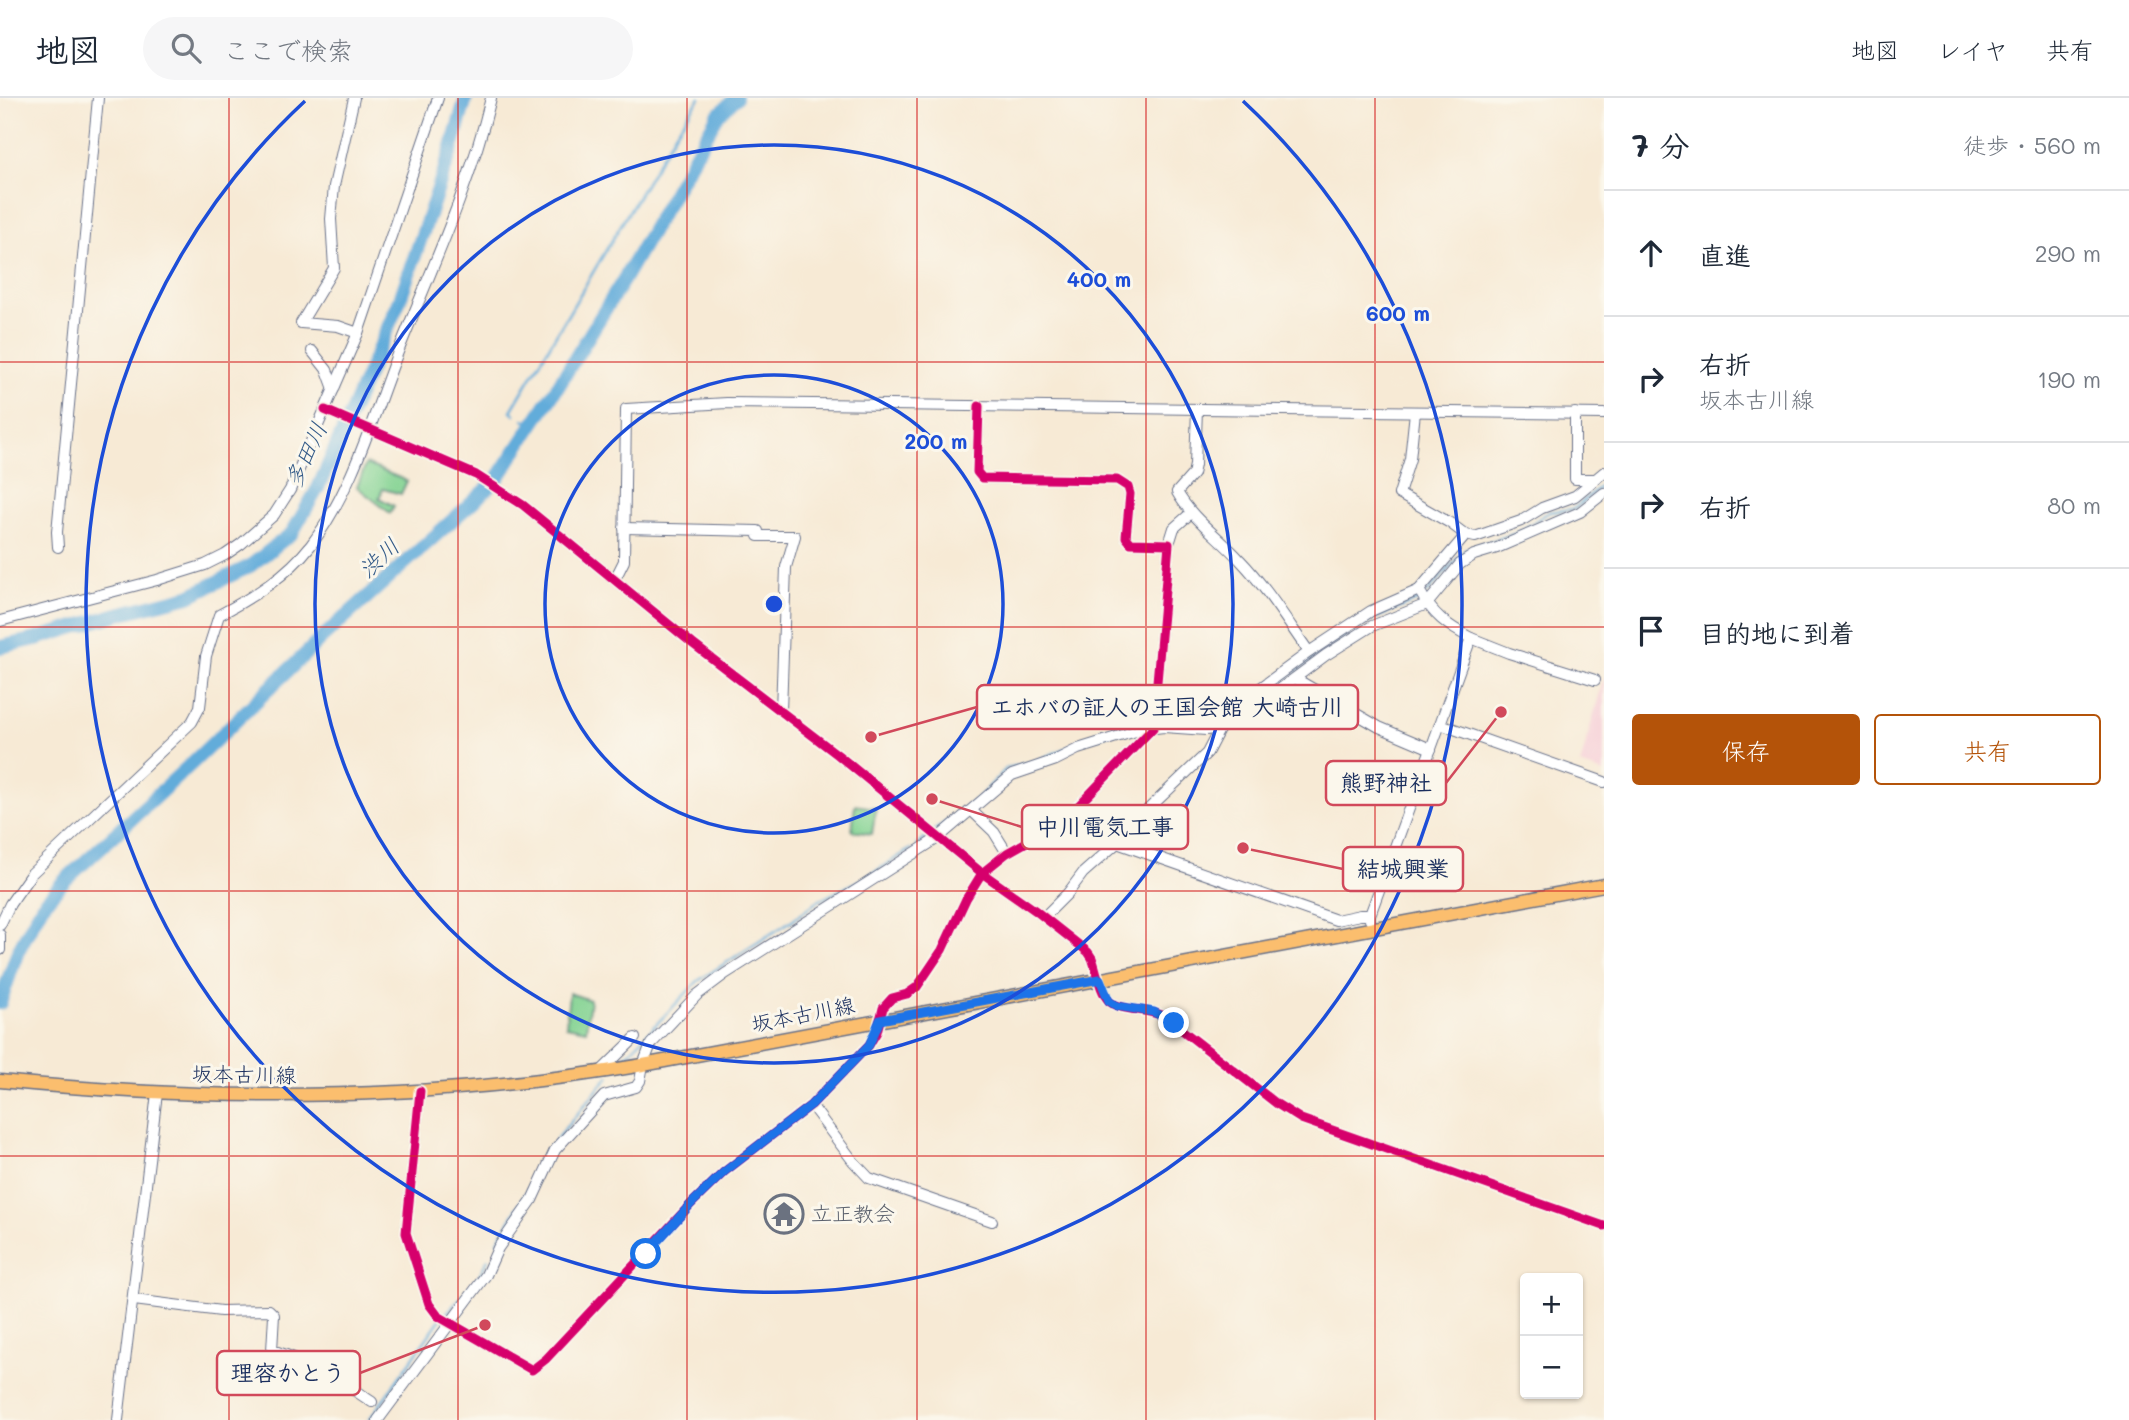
<!DOCTYPE html>
<html lang="ja">
<head>
<meta charset="utf-8">
<style>
  :root { --surface:#fff; --page:#f6f6f7; --text:#1f2937; --muted:#747a83; --line:#e0e1e3; --accent:#b45309 }
  body { margin:0; font-family:Mali,"Klee One",sans-serif; background:var(--page); color:var(--text) }
  .controls { position:absolute; right:21px; bottom:21px; display:grid; overflow:hidden; border-radius:7px; box-shadow:0 2px 5px #0004 }
  .controls button { width:63px; height:63px; display:grid; place-items:center; padding:0; border:0; border-bottom:2px solid var(--line); background:var(--surface); color:var(--text); font:35px sans-serif }
  .stop { position:absolute; width:21px; height:21px; margin:-16px; border:5px solid #1a73e8; border-radius:50%; background:#fff }
  .stop.end { background:#1a73e8; border-color:#fff; box-shadow:0 2px 7px #0008 }
  .list { margin:0; padding:0; list-style:none }
  h2 { display:flex; justify-content:space-between; align-items:center; height:91px; margin:0; padding:0 28px; font-size:30px }
  h2 small { font-size:23px; font-weight:400; color:var(--muted) }
  .list li { display:grid; grid-template-columns:46px 1fr auto; gap:21px; align-items:center; box-sizing:border-box; height:126px; padding:0 28px; border-top:2px solid var(--line) }
  .list b { display:block; font-size:26px; white-space:nowrap }
  .list p { margin:0; font-size:23px; white-space:nowrap; color:var(--muted) }
  .list em { font-size:23px; font-style:normal; color:var(--muted) }
  .actions { display:flex; gap:14px; padding:21px 28px }
  .actions a { flex:1; padding:16px 0; border:2px solid var(--accent); border-radius:7px; text-align:center; font-size:24px; color:var(--accent) }
  .actions .main { background:var(--accent); color:#fff }
  .icon { flex:none; width:38px; height:38px; fill:none; stroke:currentColor; stroke-width:2; stroke-linecap:round; stroke-linejoin:round }
  .map { position:relative; flex:none; width:1604px; height:1322px; overflow:hidden }
  header { display:flex; align-items:center; gap:42px; box-sizing:border-box; height:98px; padding:0 35px; background:var(--surface); border-bottom:2px solid var(--line) }
  header strong { font-size:33px }
  nav { display:flex; gap:38px; margin-inline-start:auto; font-size:24px }
  .search { width:490px; height:63px; background:var(--page); display:flex; align-items:center; gap:18px; box-sizing:border-box; padding:0 24px; border-radius:38px; color:var(--muted); font-size:26px }
  main { display:flex }
  aside { flex:1; background:var(--surface) }
  .map>svg:first-child { display:block }
</style>
</head>
<body>
<header>
<strong>地図</strong>
<div class="search"><svg class="icon" aria-label="search" viewBox="0 0 24 24"><circle cx="10" cy="10" r="6"/><path d="M15 15l6 6"/></svg>ここで検索</div>
<nav><a>地図</a><a>レイヤ</a><a>共有</a></nav>
</header>
<main>
<div class="map">
<svg width="1604" height="1322" viewBox="0 0 1604 1322">
  <rect width="100%" height="100%" fill="#fbf7ec"/>
  <filter id="ink" filterUnits="userSpaceOnUse"><feTurbulence type="fractalNoise" baseFrequency=".0143" numOctaves="2"/><feDisplacementMap in="SourceGraphic" scale="14" xChannelSelector="R" yChannelSelector="G"/><feConvolveMatrix kernelMatrix="1 2 1 2 8 2 1 2 1" color-interpolation-filters="sRGB"/></filter>
  <filter id="wash" filterUnits="userSpaceOnUse"><feTurbulence type="fractalNoise" baseFrequency=".00686" numOctaves="4" result="noise"/><feDisplacementMap in="SourceGraphic" scale="28" xChannelSelector="R" yChannelSelector="G"/><feGaussianBlur stdDeviation="1.57" result="paint"/><feColorMatrix in="noise" values="0 0 0 0 0 0 0 0 0 0 0 0 0 0 0 0 0 1.4 0 .05"/><feComposite in="paint" operator="in"/></filter>
  <g filter="url(#wash)">
    <rect width="100%" height="100%" fill="#f7ead5"/>
    <polygon fill="#f6cfd7" points="1604,579 1604,675 1580,667"/>
    <g fill="#84d393" stroke="#508178" stroke-width="2">
      <polygon points="366,366 407,383 401,396 383,391 379,400 394,408 390,415 357,389"/>
      <polygon points="855,707 876,710 872,736 852,733"/>
      <polygon points="569,895 590,902 586,932 566,928"/>
    </g>
    <g fill="none" stroke-linecap="round" stroke-linejoin="round">
      <g stroke="#62acda" stroke-width="2.5">
        <polyline points="515,316 511,313 676,34 700,0"/>
        <polyline points="524,322 533,327"/>
        <polyline points="1426,496 1466,451 1517,435 1549,414 1574,411 1604,385"/>
        <polyline points="1255,603 1345,538 1373,521 1421,501"/>
        <polyline points="1156,622 1215,624 1244,612"/>
        <polyline points="935,732 978,700 1007,670 1034,664 1085,642 1149,623"/>
        <polyline points="917,748 930,736"/>
        <polyline points="617,967 698,883 791,823 818,803 865,780 911,751"/>
        <polyline points="498,1143 558,1039 609,978"/>
        <polyline points="369,1322 439,1223 475,1185 488,1161"/>
      </g>
      <g stroke="#62acda" stroke-width="14">
        <polyline points="0,549 36,541 118,516 189,498 250,468 292,435 318,390 399,204 451,53 466,0"/>
        <polyline points="0,905 18,853 42,808 62,785 191,666 324,538 496,383 558,288 624,181 718,17 736,0"/>
      </g>
    </g>
  </g>
  <g filter="url(#ink)">
    <g fill="none" stroke-linecap="round" stroke-linejoin="round">
      <g stroke="#687088" stroke-width="12">
        <g id="minor">
          <polyline points="354,0 334,88 331,121 334,170 301,225 338,228 358,235"/>
          <polyline points="312,253 327,272 334,291"/>
          <path d="M1197,311L1195,367L1193,376L1177,394C1192,421 1219,439 1240,462C1266,489 1287,523 1309,554"/>
          <path d="M325,312L476,377L523,407L693,546L838,657L982,775L1036,813L1088,854L1092,860C1097,872 1099,893 1109,903C1119,913 1149,911 1164,918L1277,1006L1301,1021L1604,1128"/>
          <polyline points="1415,314 1410,361 1399,396 1450,425 1466,437"/>
          <polyline points="1575,315 1575,381 1594,381"/>
          <polyline points="624,430 758,433 758,438 795,438 786,469 781,613"/>
          <polyline points="1169,446 1174,430 1191,415"/>
          <polyline points="58,449 57,434 98,0"/>
          <polyline points="615,481 624,463 626,311 727,305 1604,316"/>
          <path d="M1419,492C1432,516 1447,528 1471,540L1440,626L1604,684"/>
          <polyline points="0,523 157,482 205,467 225,457 241,446 274,417 290,392 358,235 438,0"/>
          <polyline points="1471,540 1509,555 1595,582"/>
          <polyline points="1296,581 1379,629 1431,651"/>
          <polyline points="1113,627 1154,617 1205,618 1229,613 1309,554 1371,513 1419,492 1466,437 1475,439 1521,423 1542,410 1575,398 1604,374"/>
          <polyline points="972,713 994,734 1007,755"/>
          <polyline points="1117,745 1336,822 1360,817 1370,817"/>
          <polyline points="1044,819 1068,795 1083,775 1117,745 1139,720 1207,655 1220,630"/>
          <polyline points="1370,822 1370,817 1440,626"/>
          <path d="M0,827L10,806L31,776L192,624L200,609L206,558L219,517C253,499 287,478 311,447C353,391 373,318 398,254C432,170 470,88 491,0"/>
          <polyline points="0,837 0,852"/>
          <polyline points="600,974 635,940"/>
          <polyline points="420,993 406,1135 429,1206 438,1218 532,1272 546,1261 691,1106 724,1074 811,1007 869,947 877,934 883,910 892,900 907,896 917,889 942,852 966,801 982,775 1007,755 1055,728 1077,709 1153,630 1169,446 1131,445 1126,439 1130,396 1128,389 1117,382 982,380 977,374 979,308"/>
          <polyline points="811,1007 853,1063 869,1080 992,1123"/>
          <path d="M134,1202L221,1213L269,1212L274,1217L272,1252C312,1265 338,1281 372,1304"/>
          <polyline points="118,1322 157,995"/>
          <polyline points="378,1322 486,1177 498,1150 532,1102 555,1052 604,998 636,989 640,983 643,967 651,946 697,897 725,876 938,740 1012,677 1056,662 1078,651 1139,632 1164,629 1206,632 1220,630 1241,620 1326,557 1372,528 1427,506 1460,466 1474,457 1497,450 1580,414 1604,395"/>
        </g>
      </g>
      <g stroke="#687088" stroke-width="15">
        <path id="major" d="M0,983C214,1004 431,1004 643,967L1604,787"/>
      </g>
      <use href="#minor" stroke="#fff" stroke-width="10"/>
      <use href="#major" stroke="#fbbe6e" stroke-width="12"/>
      <g stroke="#fbf7ec" stroke-width="13">
        <g id="cycleway">
          <path d="M325,312L476,377L523,407L693,546L838,657L982,775L1036,813L1088,854L1092,860C1097,872 1099,893 1109,903C1119,913 1149,911 1164,918L1277,1006L1301,1021L1604,1128"/>
          <polyline points="420,993 406,1135 429,1206 438,1218 532,1272 546,1261 691,1106 724,1074 811,1007 869,947 877,934 883,910 892,900 907,896 917,889 942,852 966,801 982,775 1007,755 1055,728 1077,709 1153,630 1169,446 1131,445 1126,439 1130,396 1128,389 1117,382 982,380 977,374 979,308"/>
        </g>
      </g>
      <use href="#cycleway" stroke="#d6006c" stroke-width="9"/>
    </g>
  </g>
  <g fill="none" stroke-linecap="round" stroke-linejoin="round" filter="url(#ink)">
    <polyline stroke="#1a73e8" stroke-width="9" points="646,1156 691,1106 724,1074 811,1007 869,947 880,922 1100,881 1109,903 1117,908 1154,914 1174,925"/>
  </g>
  <path fill="none" stroke="#d62828" stroke-width="2" stroke-opacity="0.55" d="M229,0V1322M458,0V1322M687,0V1322M917,0V1322M1146,0V1322M1375,0V1322M0,264H1604M0,529H1604M0,793H1604M0,1058H1604"/>
  <g fill="none" stroke="#1d4ed8" stroke-width="3.5">
    <circle cx="774" cy="506" r="229"/>
    <circle cx="774" cy="506" r="459"/>
    <path d="M1243 3A688 688 0 1 1 305 3"/>
  </g>
  <defs>
    <g id="temple-ring" transform="scale(2.0125)"><circle r="9.5" fill="#fbf7ec" stroke="#6b7280" stroke-width="1.5"/><path d="M0-6L5-2H3V0L6.5 2.5H4V6H1.5V3h-3V6H-4V2.5H-6.5L-3 0V-2H-5Z" fill="#6b7280"/></g>
  </defs>
  <g fill-rule="evenodd">
    <use href="#temple-ring" x="784" y="1116"/>
  </g>
  <g text-anchor="middle" stroke-width="6" stroke-linejoin="round" paint-order="stroke">
    <g font-size="21" fill="#1b2f5e" stroke="#fbf7ec">
      <text transform="translate(803 917) rotate(-11)" y="7">坂本古川線</text>
      <text transform="translate(244 977) rotate(1)" y="7">坂本古川線</text>
    </g>
    <g font-size="21" fill="#5b616d" stroke="#fbf7ec" text-anchor="start">
      <text x="811" y="1123">立正教会</text>
    </g>
    <g font-size="23" font-style="italic" fill="#345b89" stroke="#fbf7ec">
      <text transform="translate(306 357) rotate(-65)" y="8">多田川</text>
      <text transform="translate(379 460) rotate(-43)" y="8">渋川</text>
    </g>
  </g>
  <circle cx="774" cy="506" r="10" fill="#1d4ed8" stroke="#fbf7ec" stroke-width="3.5"/>
  <g font-size="21" text-anchor="middle" font-weight="bold" fill="#1d4ed8" stroke="#fbf7ec" stroke-width="6" stroke-linejoin="round" paint-order="stroke">
    <text x="1099" y="189">400 m</text>
    <text x="1398" y="223">600 m</text>
    <text x="936" y="351">200 m</text>
  </g>
  <path fill="none" stroke="#d1495b" stroke-width="2.5" d="M871 639L977 609M1501 614L1446 685M932 701L1022 729M1243 750L1343 771M485 1227L360 1275"/>
  <g fill="#d1495b" stroke="#fbf7ec" stroke-width="2.5">
    <circle cx="871" cy="639" r="7"/>
    <circle cx="1501" cy="614" r="7"/>
    <circle cx="932" cy="701" r="7"/>
    <circle cx="1243" cy="750" r="7"/>
    <circle cx="485" cy="1227" r="7"/>
  </g>
  <g fill="#fbf7ec" stroke="#d1495b" stroke-width="2.5">
    <rect x="977" y="587" width="381" height="44" rx="7"/>
    <rect x="1326" y="663" width="120" height="44" rx="7"/>
    <rect x="1022" y="707" width="166" height="44" rx="7"/>
    <rect x="1343" y="749" width="120" height="44" rx="7"/>
    <rect x="217" y="1253" width="143" height="44" rx="7"/>
  </g>
  <g font-size="23" text-anchor="middle" font-weight="bold" fill="#1b2f5e">
    <text x="1167" y="617">エホバの証人の王国会館 大崎古川</text>
    <text x="1386" y="693">熊野神社</text>
    <text x="1105" y="737">中川電気工事</text>
    <text x="1403" y="779">結城興業</text>
    <text x="288" y="1283">理容かとう</text>
  </g>
</svg>
<div class="controls">
<button>+</button>
<button>−</button>
</div>
<div class="stop" style="left:646px;top:1156px"></div>
<div class="stop end" style="left:1174px;top:925px"></div>
</div>
<aside>
<h2>7 分<small>徒歩 · 560 m</small></h2>
<ul class="list">
<li><svg class="icon" aria-label="ahead" viewBox="0 0 24 24"><path d="M12 20V5M6 11l6-6 6 6"/></svg><div><b>直進</b></div><em>290 m</em></li>
<li><svg class="icon" aria-label="right" viewBox="0 0 24 24"><path d="M7 20v-9h11M14 6l5 5-5 5"/></svg><div><b>右折</b><p>坂本古川線</p></div><em>190 m</em></li>
<li><svg class="icon" aria-label="right" viewBox="0 0 24 24"><path d="M7 20v-9h11M14 6l5 5-5 5"/></svg><div><b>右折</b></div><em>80 m</em></li>
<li><svg class="icon" aria-label="arrive" viewBox="0 0 24 24"><path d="M6 21V4h12l-3 4 3 4H6"/></svg><div><b>目的地に到着</b></div></li>
</ul>
<div class="actions"><a class="main">保存</a><a>共有</a></div>
</aside>
</main>
</body>
</html>
